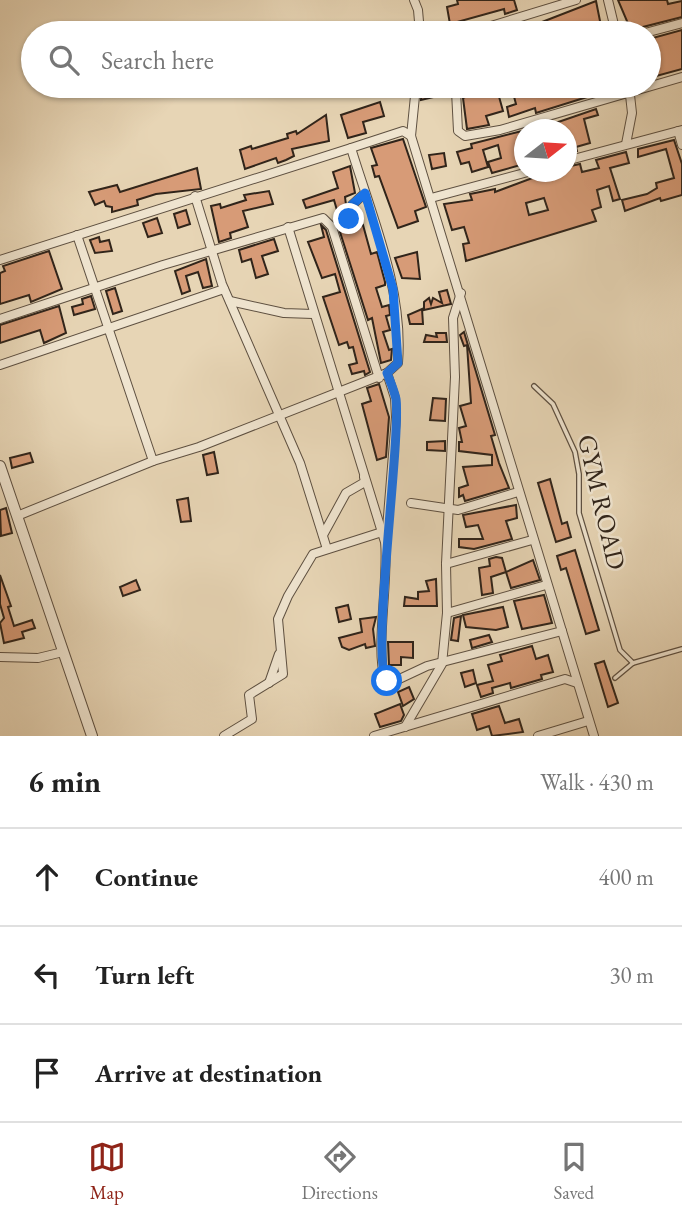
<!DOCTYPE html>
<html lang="en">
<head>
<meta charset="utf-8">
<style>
  :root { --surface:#fff; --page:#f6f6f6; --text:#222; --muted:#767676; --line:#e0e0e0; --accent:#8f2418 }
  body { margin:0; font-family:"EB Garamond",serif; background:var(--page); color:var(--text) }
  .compass { position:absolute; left:514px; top:119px; width:63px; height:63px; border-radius:50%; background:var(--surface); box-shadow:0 2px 5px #0004; rotate:73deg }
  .stop { position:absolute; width:21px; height:21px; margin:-16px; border:5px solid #1a73e8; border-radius:50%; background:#fff }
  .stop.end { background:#1a73e8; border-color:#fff; box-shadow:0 2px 7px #0008 }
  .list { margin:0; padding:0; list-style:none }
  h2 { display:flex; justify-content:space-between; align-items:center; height:91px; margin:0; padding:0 28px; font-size:30px }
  h2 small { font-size:23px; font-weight:400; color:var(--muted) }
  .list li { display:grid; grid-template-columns:46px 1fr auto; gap:21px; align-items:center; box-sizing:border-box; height:98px; padding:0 28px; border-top:2px solid var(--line) }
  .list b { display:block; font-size:26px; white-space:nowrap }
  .list em { font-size:23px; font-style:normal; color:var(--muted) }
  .icon { flex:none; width:38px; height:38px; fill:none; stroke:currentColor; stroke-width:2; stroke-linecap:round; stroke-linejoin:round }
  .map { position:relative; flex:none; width:682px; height:736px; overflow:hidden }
  .search { position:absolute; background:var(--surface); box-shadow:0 2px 5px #0004; left:21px; right:21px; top:21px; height:77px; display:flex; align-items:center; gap:18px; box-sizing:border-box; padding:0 24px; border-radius:38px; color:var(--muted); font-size:26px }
  .sheet { height:385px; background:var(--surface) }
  nav { display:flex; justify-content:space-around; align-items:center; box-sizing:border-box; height:98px; border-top:2px solid var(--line); background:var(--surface); font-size:19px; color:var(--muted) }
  nav a { display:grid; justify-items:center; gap:4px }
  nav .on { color:var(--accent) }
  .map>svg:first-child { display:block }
</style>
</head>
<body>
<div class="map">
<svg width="682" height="736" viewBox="0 0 682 736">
  <rect width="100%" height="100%" fill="#e7d5b5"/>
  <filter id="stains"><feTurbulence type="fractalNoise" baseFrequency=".00286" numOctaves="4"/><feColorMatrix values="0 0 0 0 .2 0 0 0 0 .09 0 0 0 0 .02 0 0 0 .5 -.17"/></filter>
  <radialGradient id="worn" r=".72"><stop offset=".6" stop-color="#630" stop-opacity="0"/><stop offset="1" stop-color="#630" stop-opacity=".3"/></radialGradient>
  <g fill="#d79b77" stroke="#30241a" stroke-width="2" fill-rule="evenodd">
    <polygon points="457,0 514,0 517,10 505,14 504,9 450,24 447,7 458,4"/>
    <polygon points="618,0 667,0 668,4 682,1 682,17 643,27 639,32 632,33"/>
    <polygon points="596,1 601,26 605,24 609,33 499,33 542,22"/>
    <polygon points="682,30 682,69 649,78 649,39"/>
    <polygon points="439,86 442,95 421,100 422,88"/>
    <polygon points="488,86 541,86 542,89 556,86 558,94 575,89 575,86 616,88 536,113 535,108 509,117 507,107 516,104 512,89 498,93 503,111 486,116 489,125 467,129 463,98"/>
    <polygon points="380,102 384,116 363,122 366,133 348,138 341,115"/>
    <polygon points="596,109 598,115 584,119 590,143 576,147 577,151 566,154 566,130 535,130"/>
    <polygon points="326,115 329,141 292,149 294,156 286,160 278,163 276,158 245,169 240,150 251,146 252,149 288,138 287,134 296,131 297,134"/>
    <polygon points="522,131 524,164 492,173 488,162 501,158 498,145 483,150 488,167 472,172 469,162 461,164 457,152 472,148 471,144"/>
    <polygon points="403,139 426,207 415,211 418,221 398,228 379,176 375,177 372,166 377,165 371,148"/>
    <polygon points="674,140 682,164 682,195 661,201 660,198 625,211 622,200 647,194 657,188 656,183 674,178 666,149 638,157 638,149"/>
    <path d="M626,152L629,163L610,168L620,199L613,201L609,186L597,190L601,207L592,210L596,221L466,261L463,244L469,243L464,227L452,230L444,204L472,200L470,194L495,189V192L543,174L545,180L559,176L558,172H566V167L580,164L582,172L599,168L596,160ZM544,198L548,210L529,215L526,203Z"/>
    <polygon points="444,153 446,166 432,169 429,155"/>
    <polygon points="350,166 355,193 345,197 347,213 339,217 334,200 306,208 303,200 338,188 333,172"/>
    <polygon points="197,168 201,189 156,194 137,200 138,205 112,212 112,207 106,206 104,201 95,205 89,192 117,185 120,192"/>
    <polygon points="269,191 273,204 243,211 248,227 230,233 231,238 219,242 211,206 220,204 221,208 246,200 244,195"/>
    <polygon points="186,210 190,224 178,228 174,214"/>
    <polygon points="157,218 162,233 148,237 143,223"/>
    <polygon points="353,224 354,228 363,225 371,254 377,252 385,282 385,285 376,288 382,307 389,305 390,315 386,316 390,330 383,332 389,350 392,349 391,360 381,363 372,318 368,320 340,232"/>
    <polygon points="321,225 326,230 370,372 365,375 364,371 352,374 349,365 357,363 353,347 349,348 347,342 339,345 323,297 340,292 335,274 322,278 308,242 324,237"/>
    <polygon points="99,237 100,242 109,240 112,251 95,253 90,240"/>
    <polygon points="274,239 278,251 262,256 268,274 256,278 251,259 242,262 239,250"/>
    <polygon points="49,251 62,289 31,302 29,295 0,304 0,273 5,271 3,266"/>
    <polygon points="417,252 420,279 402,278 395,258"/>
    <polygon points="206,259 212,286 203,288 198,272 186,276 190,291 182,294 175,271"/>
    <polygon points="115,288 122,311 113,314 106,291"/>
    <polygon points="447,290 451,304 424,310 424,302 429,298 431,304 433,298 442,303 439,292"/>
    <polygon points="91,296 95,309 74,315 72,307 83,304 82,299"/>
    <polygon points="59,306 66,333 44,343 40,330 0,343 0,325"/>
    <polygon points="422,309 423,324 410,324 408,315"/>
    <polygon points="464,332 495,435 491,436 499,463 509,488 465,501 463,495 459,497 459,488 468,485 463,467 492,465 492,455 459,451 459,442 462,442 459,428 466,426 460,406 471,403 467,345 464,346 460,335"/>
    <polygon points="436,333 446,333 447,342 424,342 426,335 437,337"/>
    <polygon points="379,384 389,417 386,457 377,460 362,404 371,401 367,388"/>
    <polygon points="433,398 446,399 445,421 430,420"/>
    <polygon points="445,441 445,451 427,450 427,442"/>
    <polygon points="214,452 218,473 207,475 203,455"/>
    <polygon points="30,453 33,462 12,468 10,458"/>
    <polygon points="550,479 562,524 567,522 571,537 556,542 538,483"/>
    <polygon points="188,498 191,521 181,522 177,500"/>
    <polygon points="516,505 517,518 506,521 512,539 474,549 459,547 459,539 483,539 478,525 466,527 463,515"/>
    <polygon points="6,508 12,533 1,536 0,510"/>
    <polygon points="575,550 599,630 586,634 566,568 561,570 557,556"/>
    <polygon points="496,557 502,558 506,572 491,577 493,593 482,595 479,568 490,566 489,559"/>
    <polygon points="533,560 540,580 511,588 506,572"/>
    <polygon points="0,575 11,606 8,607 14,626 32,620 35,628 22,632 24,638 4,643 0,623 4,618 0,604"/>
    <polygon points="436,579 437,606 404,606 405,597 418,599 418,592 429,591 426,581"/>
    <polygon points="136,580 140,590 123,596 120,587"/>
    <polygon points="544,595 552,623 522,629 514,601"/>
    <polygon points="348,605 351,619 339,622 336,608"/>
    <polygon points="503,607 508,627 496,630 466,627 463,615"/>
    <polygon points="461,616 458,641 451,640 454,618"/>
    <polygon points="376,617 373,629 375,646 366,648 365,644 349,650 342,647 339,638 362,632 360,619"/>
    <polygon points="489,635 492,642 472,648 470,640"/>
    <polygon points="388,642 413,642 413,658 401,657 401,665 389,665"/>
    <polygon points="532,646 536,659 548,655 553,672 541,675 542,679 511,688 510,683 492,688 493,693 481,697 477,685 493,681 488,665 502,661 500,655"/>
    <polygon points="604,661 618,703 608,707 595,664"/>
    <polygon points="473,670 476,683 465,687 461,673"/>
    <polygon points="409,687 414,699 403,706 398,692"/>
    <polygon points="400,704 404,715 401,721 380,727 375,714"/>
    <polygon points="499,706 505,723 519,719 523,732 492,736 489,726 477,730 472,714"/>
  </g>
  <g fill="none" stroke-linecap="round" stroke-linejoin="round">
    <g stroke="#5e5041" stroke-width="6">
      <g id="service">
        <polyline points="534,386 553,404 575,452 579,474 579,513 620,650 633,663 682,649"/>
        <polyline points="615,678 633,663"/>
      </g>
    </g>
    <g stroke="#5e5041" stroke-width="10">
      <g id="minor">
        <polyline points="414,0 418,10 420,33"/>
        <polyline points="608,0 616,33"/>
        <polyline points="468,33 576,0"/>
        <polyline points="645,33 682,23"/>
        <polyline points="416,86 411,136 594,736"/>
        <polyline points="463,86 456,91 458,131 465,136 500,130 682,77"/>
        <polyline points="678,131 682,145"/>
        <polyline points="626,144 632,113 629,86"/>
        <path d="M351,148C372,217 404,290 398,363L387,373L395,398L396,417L386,541"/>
        <polyline points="566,161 682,130"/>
        <polyline points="195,196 222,284 300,463 327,549"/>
        <polyline points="431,198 528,172"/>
        <polyline points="343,222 354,216 352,205 365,193"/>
        <path d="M288,227L385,542C389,578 375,651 385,678L395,681L427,666L562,631"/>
        <polyline points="77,235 153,461 199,447 387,373"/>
        <polyline points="0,260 351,148 403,131 411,136"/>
        <polyline points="230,301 284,313 313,314"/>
        <polyline points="0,319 163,265 323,218 332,227 379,378"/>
        <polyline points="0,365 224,289"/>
        <polyline points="411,503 458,510 518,492"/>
        <polyline points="17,516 153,461"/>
        <polyline points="323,535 346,493 365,482 364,477"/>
        <polyline points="446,564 532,540"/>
        <polyline points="447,613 546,585"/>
        <polyline points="0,657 38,658 63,652"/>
        <polyline points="269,683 279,654"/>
        <polyline points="405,727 442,664 447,613 446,564 455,377 453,318 461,293"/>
        <polyline points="224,736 252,719 249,695 283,674 278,619 288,596 313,554 382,532"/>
        <polyline points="374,736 565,679 577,683"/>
        <polyline points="538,736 588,721"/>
      </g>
    </g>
    <g stroke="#5e5041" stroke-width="12">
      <polyline id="tertiary" points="0,466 92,736"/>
    </g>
    <use href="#service" stroke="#efe4cf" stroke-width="3.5"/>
    <use href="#minor" stroke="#efe4cf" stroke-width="8"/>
    <use href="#tertiary" stroke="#efe4cf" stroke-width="10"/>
  </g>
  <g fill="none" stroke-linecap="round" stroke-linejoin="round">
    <path stroke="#1a73e8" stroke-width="9" d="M349,219L354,216L352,205L365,193L393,289L398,363L387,373C390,381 394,390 396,399C401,443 370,661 387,681"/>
  </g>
  <g text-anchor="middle" stroke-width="5" stroke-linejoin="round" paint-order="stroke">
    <g font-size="26" fill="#30241a" stroke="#efe4cf">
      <text transform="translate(602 502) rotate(77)" y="9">GYM ROAD</text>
    </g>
  </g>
  <rect width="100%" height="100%" filter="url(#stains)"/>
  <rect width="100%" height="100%" fill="url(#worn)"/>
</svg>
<svg class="compass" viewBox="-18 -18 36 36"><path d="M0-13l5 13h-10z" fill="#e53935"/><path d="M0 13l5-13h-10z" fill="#767676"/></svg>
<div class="stop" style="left:387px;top:681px"></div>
<div class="stop end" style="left:349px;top:219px"></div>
<div class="search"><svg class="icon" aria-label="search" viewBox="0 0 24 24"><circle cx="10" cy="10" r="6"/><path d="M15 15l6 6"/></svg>Search here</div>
</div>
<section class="sheet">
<h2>6 min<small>Walk · 430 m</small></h2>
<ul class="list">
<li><svg class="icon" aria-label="ahead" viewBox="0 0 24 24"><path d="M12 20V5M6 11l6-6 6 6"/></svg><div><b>Continue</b></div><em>400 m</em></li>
<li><svg class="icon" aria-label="left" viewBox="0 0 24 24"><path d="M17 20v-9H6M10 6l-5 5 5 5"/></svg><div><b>Turn left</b></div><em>30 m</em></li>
<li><svg class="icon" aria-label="arrive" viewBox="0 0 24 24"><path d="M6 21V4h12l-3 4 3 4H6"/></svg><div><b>Arrive at destination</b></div></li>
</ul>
</section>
<nav>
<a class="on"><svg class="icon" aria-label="map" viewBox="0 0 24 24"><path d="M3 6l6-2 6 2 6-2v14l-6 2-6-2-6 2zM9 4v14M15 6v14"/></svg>Map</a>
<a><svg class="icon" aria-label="directions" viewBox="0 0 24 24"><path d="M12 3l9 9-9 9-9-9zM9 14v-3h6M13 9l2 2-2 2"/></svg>Directions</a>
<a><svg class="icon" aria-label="saved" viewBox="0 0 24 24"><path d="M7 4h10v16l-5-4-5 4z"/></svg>Saved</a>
</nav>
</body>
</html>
